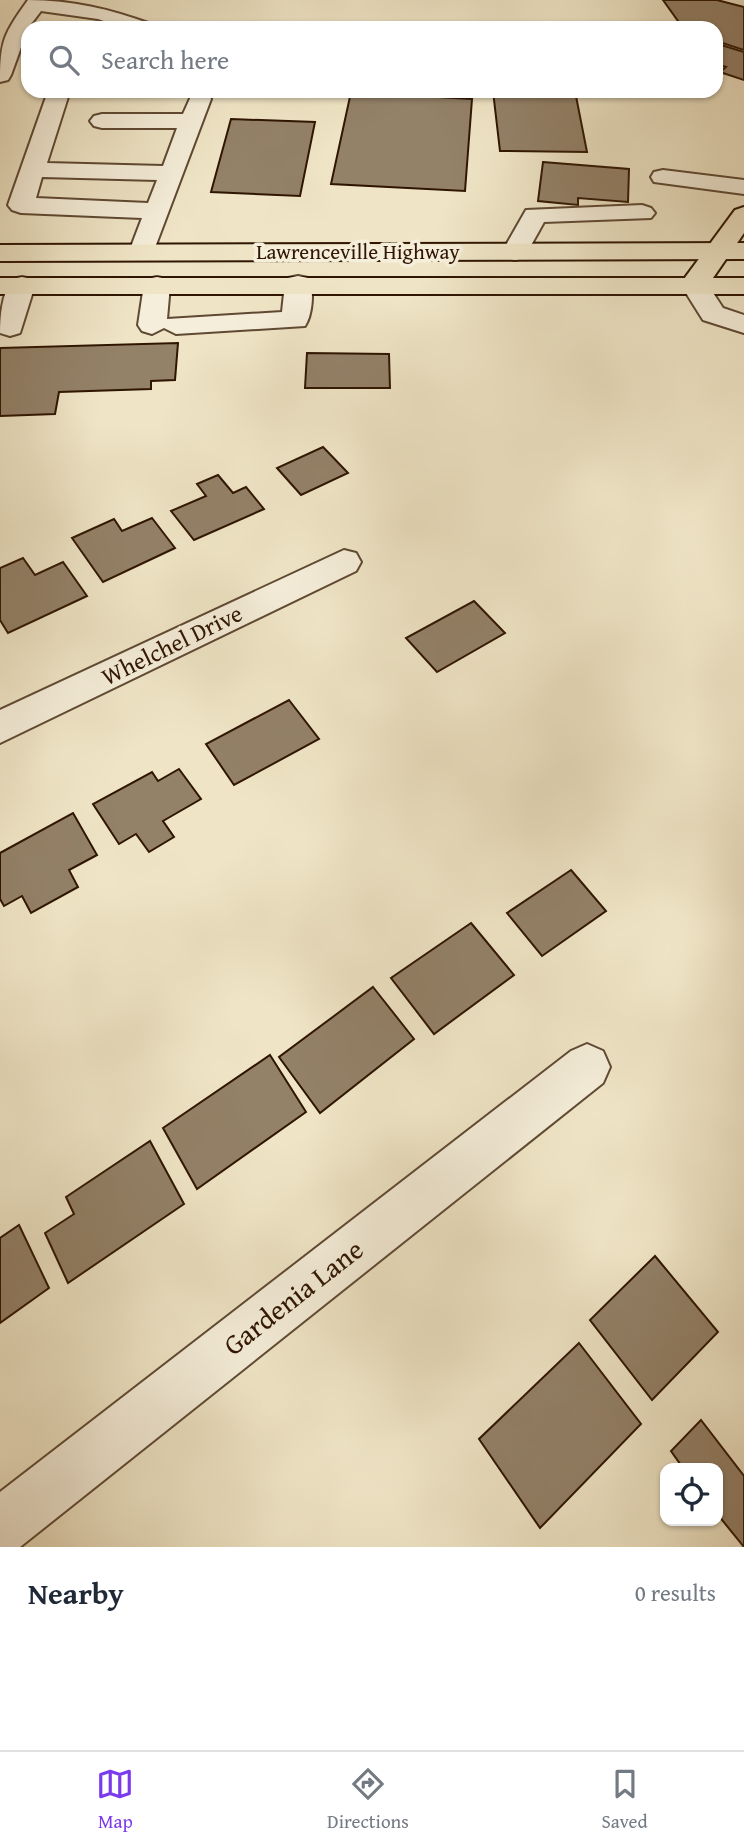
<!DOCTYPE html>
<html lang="en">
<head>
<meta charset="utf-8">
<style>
  :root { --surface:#fff; --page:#f2f2f3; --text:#1f2937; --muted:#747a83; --line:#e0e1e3; --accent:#7c3aed }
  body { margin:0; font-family:"Gentium Book Plus",serif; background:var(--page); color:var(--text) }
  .controls { position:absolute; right:21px; bottom:21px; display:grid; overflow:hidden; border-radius:14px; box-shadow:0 2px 5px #0004 }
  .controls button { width:63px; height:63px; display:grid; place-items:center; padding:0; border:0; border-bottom:2px solid var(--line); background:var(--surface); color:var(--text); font:35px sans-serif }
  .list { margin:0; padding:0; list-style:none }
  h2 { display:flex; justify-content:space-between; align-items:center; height:91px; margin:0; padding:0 28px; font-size:30px }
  h2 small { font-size:23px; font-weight:400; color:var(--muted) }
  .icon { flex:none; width:38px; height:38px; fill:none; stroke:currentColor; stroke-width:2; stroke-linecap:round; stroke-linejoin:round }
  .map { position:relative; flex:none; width:744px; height:1547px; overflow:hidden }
  .search { position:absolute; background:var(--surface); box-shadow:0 2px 5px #0004; left:21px; right:21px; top:21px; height:77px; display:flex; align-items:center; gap:18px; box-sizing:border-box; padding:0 24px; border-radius:21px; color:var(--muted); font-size:26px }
  .sheet { height:203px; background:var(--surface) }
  nav { display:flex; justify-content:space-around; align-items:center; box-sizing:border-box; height:98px; border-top:2px solid var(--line); background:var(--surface); font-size:19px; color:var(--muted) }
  nav a { display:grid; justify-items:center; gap:4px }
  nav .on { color:var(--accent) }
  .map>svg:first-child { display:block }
</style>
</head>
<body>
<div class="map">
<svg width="744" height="1547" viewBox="0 0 744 1547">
  <rect width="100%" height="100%" fill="#efe5c6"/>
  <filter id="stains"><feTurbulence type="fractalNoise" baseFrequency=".00286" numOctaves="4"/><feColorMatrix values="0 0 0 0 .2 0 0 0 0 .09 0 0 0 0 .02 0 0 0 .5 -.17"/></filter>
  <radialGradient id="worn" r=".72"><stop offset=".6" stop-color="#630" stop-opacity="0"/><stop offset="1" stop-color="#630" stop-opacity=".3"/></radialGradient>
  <g fill="#938168" stroke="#2f1502" stroke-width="2">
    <polygon points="663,0 717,0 744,7 744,50 716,41 716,28 683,28"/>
    <polygon points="718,44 744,52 744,80 720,72 726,67 716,64"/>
    <polygon points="493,91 575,91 587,152 500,151"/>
    <polygon points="351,92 472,99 465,191 331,184"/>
    <polygon points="231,119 315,122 300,196 211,192"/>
    <polygon points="543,162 629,169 628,202 578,198 578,205 538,201"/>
    <polygon points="178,343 175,380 151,381 151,389 59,392 55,414 0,416 0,348"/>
    <polygon points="307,353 389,354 390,388 305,388"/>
    <polygon points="323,447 348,473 301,495 277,468"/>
    <polygon points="218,475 233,493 246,487 264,509 194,540 171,511 206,496 197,484"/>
    <polygon points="152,518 175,548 103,582 72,538 114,519 122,531"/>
    <polygon points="23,558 35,575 63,562 87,596 8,633 0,620 0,568"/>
    <polygon points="474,601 505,633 437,672 406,638"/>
    <polygon points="289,700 319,739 234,785 206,744"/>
    <polygon points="179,769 201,799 163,821 174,837 149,852 136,834 119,844 93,804 152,772 158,781"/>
    <polygon points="73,813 97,855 69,870 78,887 31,913 22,896 4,906 0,899 0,853"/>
    <polygon points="571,870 606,911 542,956 507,913"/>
    <polygon points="471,923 514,975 434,1034 391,978"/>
    <polygon points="373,987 414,1039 320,1113 279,1057"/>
    <polygon points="270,1055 306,1112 197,1189 163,1128"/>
    <polygon points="150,1141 184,1204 68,1283 45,1233 74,1214 66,1197"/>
    <polygon points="19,1225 49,1288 0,1323 0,1238"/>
    <polygon points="655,1256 718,1332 652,1400 590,1320"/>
    <polygon points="579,1343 641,1424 540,1528 479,1439"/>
    <polygon points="701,1420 744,1476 744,1547 718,1515 718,1468 683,1468 671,1451"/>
  </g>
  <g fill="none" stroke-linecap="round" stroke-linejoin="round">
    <g stroke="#5f4933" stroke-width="4">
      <g id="minor">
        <path d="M28,0C72,0 110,9 151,24L154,28H124L98,19L41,11L28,28L11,75L8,80L0,82C0,40 4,34 28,0Z"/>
        <path d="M60,91L68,97L47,163L163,166L177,128H102L94,126L90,121L94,116L102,114H183L192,94H208L211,99L151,258L142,260L133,258L129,252L142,218L21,213L12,210L8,205L46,97L49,92ZM42,177L157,180L148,203L36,198Z"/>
        <polygon points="663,170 744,180 744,194 654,182 651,177 654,172"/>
        <polygon points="642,205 651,208 655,213 651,218 544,222 524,258 515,260 506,258 502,252 526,210"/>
        <path d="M298,276L308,278C315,289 312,316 305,326L176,334L164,328L152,334L142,331L138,325L144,285L147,279L157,277L167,279L170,285L167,319L282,312L285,284L288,278Z"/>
        <path d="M22,277L32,279L35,285L20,333L10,336L0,333C0,315 2,295 12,279Z"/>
        <polygon points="694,277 704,279 723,308 744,315 744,333 703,320 681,285 684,279"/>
        <polygon points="344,550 356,553 361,562 356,571 0,743 0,710"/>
        <polygon points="587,1044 603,1051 610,1067 603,1083 20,1547 0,1547 0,1492 571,1051"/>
      </g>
    </g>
    <g stroke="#2f1502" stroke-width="4">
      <polygon id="major" points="744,207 744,233 704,291 694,293 684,291 681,285 684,279 735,210"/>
    </g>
    <g stroke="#2f1502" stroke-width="4">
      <g id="highway">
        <polygon points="744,243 744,259 0,261 0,245"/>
        <rect x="0" y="278" width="744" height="16"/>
      </g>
    </g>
    <use href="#minor" fill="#f5eeda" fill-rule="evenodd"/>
    <use href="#major" fill="#efe5c6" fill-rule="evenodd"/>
    <use href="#highway" fill="#efe5c6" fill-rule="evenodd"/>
  </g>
  <g text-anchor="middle" stroke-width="7" stroke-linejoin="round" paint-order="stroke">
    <g font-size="21" fill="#2f1502" stroke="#f5eeda">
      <text x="358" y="259">Lawrenceville Highway</text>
    </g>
    <g font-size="24" fill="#2f1502" stroke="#f5eeda">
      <text transform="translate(172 645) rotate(-26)" y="8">Whelchel Drive</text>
    </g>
    <g font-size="28" fill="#2f1502" stroke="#f5eeda">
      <text transform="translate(293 1297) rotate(-38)" y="10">Gardenia Lane</text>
    </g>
  </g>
  <rect width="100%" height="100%" filter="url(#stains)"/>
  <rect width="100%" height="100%" fill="url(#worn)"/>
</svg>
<div class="controls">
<button><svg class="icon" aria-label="locate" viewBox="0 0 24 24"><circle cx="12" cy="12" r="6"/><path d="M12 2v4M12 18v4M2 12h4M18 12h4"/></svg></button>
</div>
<div class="search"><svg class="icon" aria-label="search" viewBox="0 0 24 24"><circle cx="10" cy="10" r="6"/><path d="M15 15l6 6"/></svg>Search here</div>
</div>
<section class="sheet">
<h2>Nearby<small>0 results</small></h2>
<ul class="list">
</ul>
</section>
<nav>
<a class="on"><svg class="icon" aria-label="map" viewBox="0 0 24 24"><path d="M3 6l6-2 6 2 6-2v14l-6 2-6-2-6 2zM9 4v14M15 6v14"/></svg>Map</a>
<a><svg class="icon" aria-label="directions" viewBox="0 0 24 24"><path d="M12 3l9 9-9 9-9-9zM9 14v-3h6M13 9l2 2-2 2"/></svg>Directions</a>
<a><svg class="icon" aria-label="saved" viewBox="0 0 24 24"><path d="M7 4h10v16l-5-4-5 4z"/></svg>Saved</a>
</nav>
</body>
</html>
